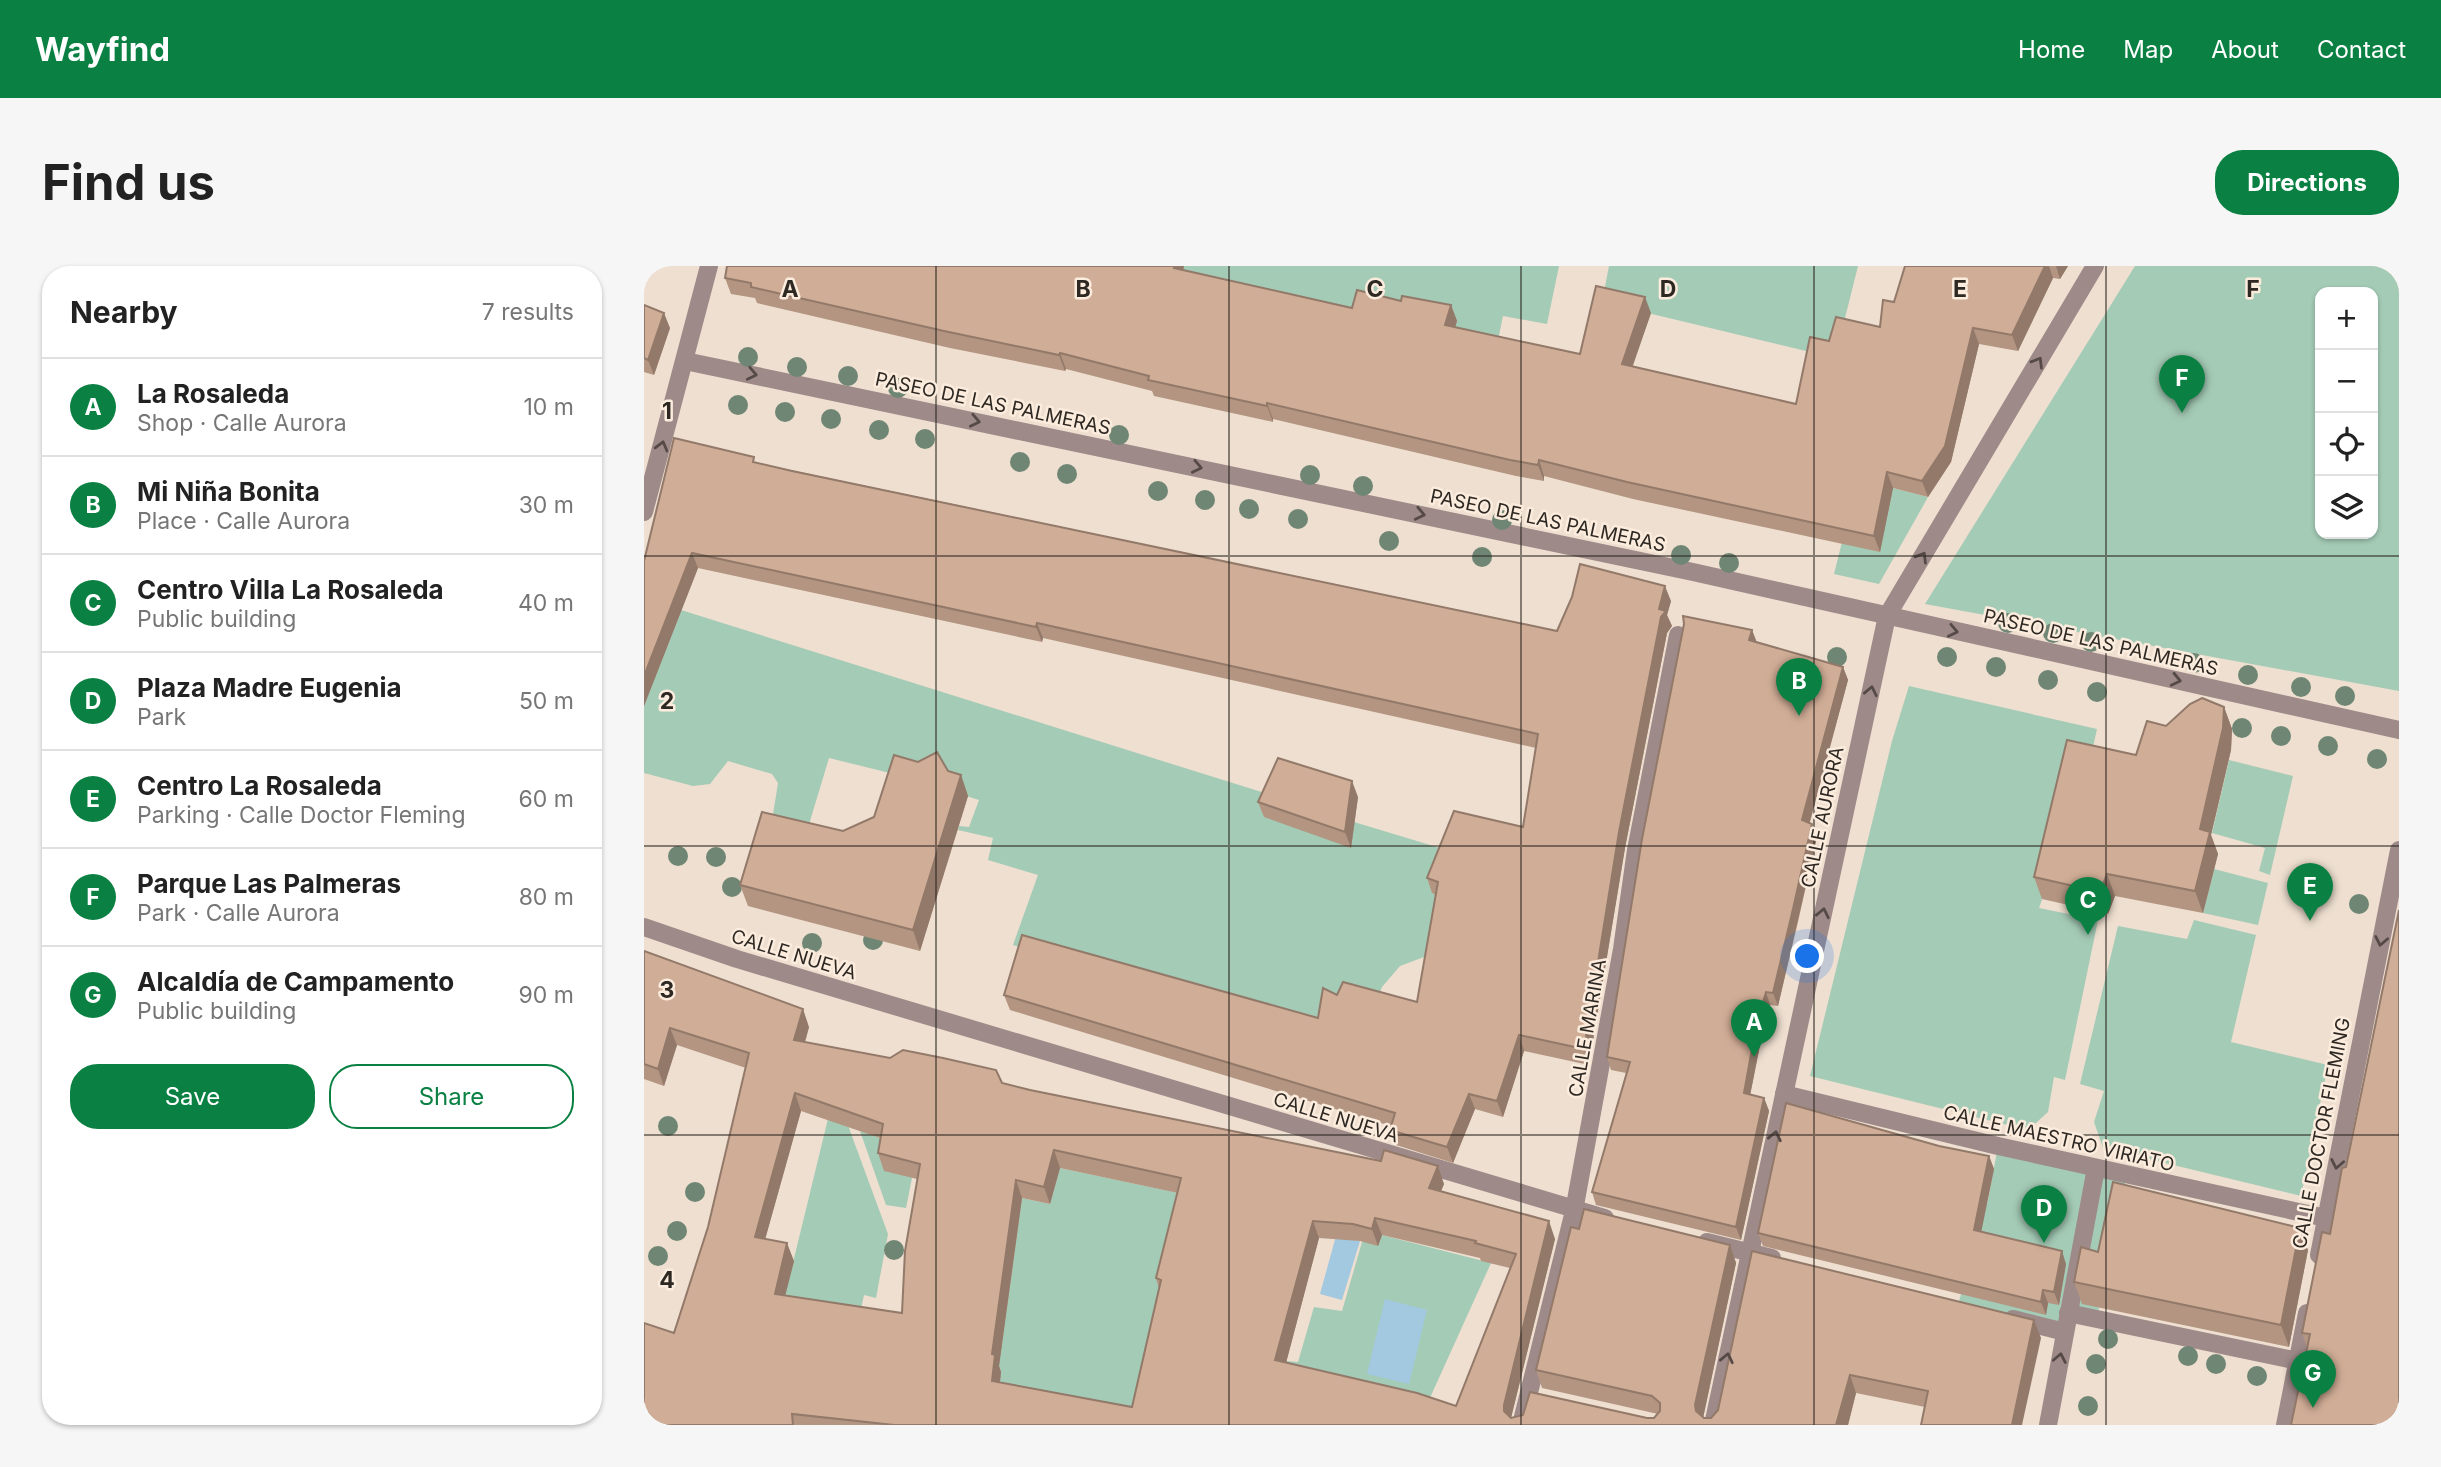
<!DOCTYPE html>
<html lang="en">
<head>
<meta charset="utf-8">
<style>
  :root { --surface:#fff; --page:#f6f6f6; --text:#222; --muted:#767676; --line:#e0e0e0; --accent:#0b8043 }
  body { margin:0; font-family:Inter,sans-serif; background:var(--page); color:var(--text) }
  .controls { position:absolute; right:21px; top:21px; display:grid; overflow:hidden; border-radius:14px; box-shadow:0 2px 5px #0004 }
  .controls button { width:63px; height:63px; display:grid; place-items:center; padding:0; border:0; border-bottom:2px solid var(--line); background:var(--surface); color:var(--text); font:35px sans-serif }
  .you { position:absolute; left:1164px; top:691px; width:24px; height:24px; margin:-18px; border:5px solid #fff; border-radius:50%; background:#1a73e8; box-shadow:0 0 0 10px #1a73e833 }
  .badge { display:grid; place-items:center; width:46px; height:46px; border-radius:50%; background:var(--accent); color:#fff; font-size:23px; font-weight:700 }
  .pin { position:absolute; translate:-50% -58px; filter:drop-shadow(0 2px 4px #0008) }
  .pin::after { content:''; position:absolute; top:37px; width:24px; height:21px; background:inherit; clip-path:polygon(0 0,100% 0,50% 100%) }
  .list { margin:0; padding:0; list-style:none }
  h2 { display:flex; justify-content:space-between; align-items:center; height:91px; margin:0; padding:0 28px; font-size:30px }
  h2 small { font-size:23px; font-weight:400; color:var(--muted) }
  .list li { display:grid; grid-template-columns:46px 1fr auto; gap:21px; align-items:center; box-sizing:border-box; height:98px; padding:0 28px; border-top:2px solid var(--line) }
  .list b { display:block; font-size:26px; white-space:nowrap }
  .list p { margin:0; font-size:23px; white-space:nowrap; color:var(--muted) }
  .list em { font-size:23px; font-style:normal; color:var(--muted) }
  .actions { display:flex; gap:14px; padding:21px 28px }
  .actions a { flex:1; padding:16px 0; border:2px solid var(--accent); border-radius:28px; text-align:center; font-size:24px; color:var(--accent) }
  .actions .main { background:var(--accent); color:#fff }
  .icon { flex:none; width:38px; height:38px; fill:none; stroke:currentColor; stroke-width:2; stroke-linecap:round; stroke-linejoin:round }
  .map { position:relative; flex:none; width:1755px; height:1159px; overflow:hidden; border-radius:28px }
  header { display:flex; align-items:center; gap:42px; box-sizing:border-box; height:98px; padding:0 35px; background:var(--accent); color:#fff }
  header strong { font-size:33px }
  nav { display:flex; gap:38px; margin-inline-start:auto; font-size:24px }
  .intro { display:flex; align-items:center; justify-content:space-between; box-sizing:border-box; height:168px; padding:0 42px }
  h1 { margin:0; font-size:49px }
  .button { padding:18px 32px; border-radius:28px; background:var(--accent); color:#fff; font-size:24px; font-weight:700 }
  main { display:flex; gap:42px; padding:0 42px }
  aside { flex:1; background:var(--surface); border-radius:28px; box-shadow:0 2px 5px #0004 }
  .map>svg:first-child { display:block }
</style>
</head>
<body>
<header>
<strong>Wayfind</strong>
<nav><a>Home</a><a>Map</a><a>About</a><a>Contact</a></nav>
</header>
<div class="intro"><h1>Find us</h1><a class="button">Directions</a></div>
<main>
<aside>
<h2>Nearby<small>7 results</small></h2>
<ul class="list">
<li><span class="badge">A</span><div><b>La Rosaleda</b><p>Shop · Calle Aurora</p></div><em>10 m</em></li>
<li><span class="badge">B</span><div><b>Mi Niña Bonita</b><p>Place · Calle Aurora</p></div><em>30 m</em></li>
<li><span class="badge">C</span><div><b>Centro Villa La Rosaleda</b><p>Public building</p></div><em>40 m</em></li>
<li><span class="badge">D</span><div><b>Plaza Madre Eugenia</b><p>Park</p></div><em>50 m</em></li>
<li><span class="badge">E</span><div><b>Centro La Rosaleda</b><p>Parking · Calle Doctor Fleming</p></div><em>60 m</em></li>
<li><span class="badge">F</span><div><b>Parque Las Palmeras</b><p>Park · Calle Aurora</p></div><em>80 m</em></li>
<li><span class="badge">G</span><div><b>Alcaldía de Campamento</b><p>Public building</p></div><em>90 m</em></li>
</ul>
<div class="actions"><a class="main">Save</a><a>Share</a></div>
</aside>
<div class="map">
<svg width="1755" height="1159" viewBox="0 0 1755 1159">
  <rect width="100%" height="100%" fill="#eedfd0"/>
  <g fill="#a4cbb6" fill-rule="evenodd">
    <polygon points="539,0 915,0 903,58 859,50 852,84 807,75 812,56 714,58 536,18"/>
    <polygon points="965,0 1214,0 1191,92 958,36"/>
    <path d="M1491,0H1755V425L1281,338ZM1676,26H1729V268H1676Z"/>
    <polygon points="1249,222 1284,231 1235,318 1190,308 1198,276"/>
    <polygon points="37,344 630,530 706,582 710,556 806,585 788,627 797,631 788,688 756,700 738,721 731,739 679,770 369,679 394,609 344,594 349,572 314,564 315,560 325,561 335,534 258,510 185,492 160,575 126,567 134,517 128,508 84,495 66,518 49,520 0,507 0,386 23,381"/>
    <polygon points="1265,420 1453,463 1445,499 1395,642 1454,654 1421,814 1410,811 1404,846 1384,864 1166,810 1248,475"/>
    <polygon points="1585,494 1649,510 1626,609 1615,605 1621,582 1568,567"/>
    <polygon points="1570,603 1624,617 1614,659 1559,647"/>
    <polygon points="1550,654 1612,669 1587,776 1684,799 1657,930 1459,882 1450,856 1460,825 1436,818 1474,660 1543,673"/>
    <polygon points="191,824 244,968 232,1032 220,1029 214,1057 137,1046"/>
    <polygon points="216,865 245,875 268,912 262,942 242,939"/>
    <polygon points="1354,880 1483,910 1454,1047 1424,1048 1421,1066 1314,1039 1344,934"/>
    <polygon points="416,902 544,929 494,1159 380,1159 319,1080 358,1077 378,932 406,938"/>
    <polygon points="738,969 847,997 780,1145 636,1115 642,1095 654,1096 670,1041 698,1045 718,976"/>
  </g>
  <g fill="#a2c9e0">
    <polygon points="692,970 716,975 698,1034 676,1028"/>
    <polygon points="741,1033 783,1044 765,1118 723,1108"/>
  </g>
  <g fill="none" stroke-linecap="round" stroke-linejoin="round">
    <g stroke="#9e8a89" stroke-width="18">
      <polyline points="41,95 1049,306 1755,464"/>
      <polyline points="0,246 65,0"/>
      <polyline points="0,661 93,693 961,952"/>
      <polyline points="1140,828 1354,880 1682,952"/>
      <polyline points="1063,976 1128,992"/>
      <polyline points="1675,989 1755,584"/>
      <polyline points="1424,1047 1654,1095"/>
      <polyline points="1369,1053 1421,1066"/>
      <polyline points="877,1159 930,945 978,683 992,584 1034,369"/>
      <polyline points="1069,1159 1243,350 1451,0"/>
      <polyline points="1404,1159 1452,902"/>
      <polyline points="1641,1159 1663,1047"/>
    </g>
  </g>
  <g fill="#708674">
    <circle cx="104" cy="91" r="10"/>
    <circle cx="153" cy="101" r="10"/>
    <circle cx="204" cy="110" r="10"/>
    <circle cx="254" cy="122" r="10"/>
    <circle cx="94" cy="139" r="10"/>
    <circle cx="141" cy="146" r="10"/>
    <circle cx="187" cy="153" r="10"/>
    <circle cx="235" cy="164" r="10"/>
    <circle cx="475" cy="169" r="10"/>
    <circle cx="281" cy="173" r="10"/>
    <circle cx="376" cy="196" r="10"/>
    <circle cx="423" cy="208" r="10"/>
    <circle cx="666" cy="209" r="10"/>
    <circle cx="719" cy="220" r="10"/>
    <circle cx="514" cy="225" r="10"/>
    <circle cx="561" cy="234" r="10"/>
    <circle cx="605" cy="243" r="10"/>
    <circle cx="654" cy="253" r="10"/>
    <circle cx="858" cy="254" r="10"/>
    <circle cx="745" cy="275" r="10"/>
    <circle cx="1037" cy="289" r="10"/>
    <circle cx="838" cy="291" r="10"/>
    <circle cx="1085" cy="297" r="10"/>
    <circle cx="1364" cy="357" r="10"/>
    <circle cx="1409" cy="367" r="10"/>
    <circle cx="1447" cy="376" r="10"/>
    <circle cx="1193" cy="391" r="10"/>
    <circle cx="1303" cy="391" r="10"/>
    <circle cx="1550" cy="397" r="10"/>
    <circle cx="1352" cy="401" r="10"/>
    <circle cx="1604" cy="409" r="10"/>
    <circle cx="1404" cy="414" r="10"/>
    <circle cx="1657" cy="421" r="10"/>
    <circle cx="1453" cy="426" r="10"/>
    <circle cx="1701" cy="430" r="10"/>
    <circle cx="1598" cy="462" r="10"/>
    <circle cx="1637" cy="470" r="10"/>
    <circle cx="1684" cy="480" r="10"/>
    <circle cx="1733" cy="493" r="10"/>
    <circle cx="34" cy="590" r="10"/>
    <circle cx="72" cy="591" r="10"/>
    <circle cx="88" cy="621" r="10"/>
    <circle cx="1715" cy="638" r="10"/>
    <circle cx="229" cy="674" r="10"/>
    <circle cx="168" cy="677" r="10"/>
    <circle cx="24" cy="860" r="10"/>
    <circle cx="51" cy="926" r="10"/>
    <circle cx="33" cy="965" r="10"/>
    <circle cx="250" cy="984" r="10"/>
    <circle cx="14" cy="990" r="10"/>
    <circle cx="1464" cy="1073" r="10"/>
    <circle cx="1544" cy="1090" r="10"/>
    <circle cx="1452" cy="1098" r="10"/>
    <circle cx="1572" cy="1098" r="10"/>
    <circle cx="1613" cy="1110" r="10"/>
    <circle cx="1444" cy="1140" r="10"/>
  </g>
  <g fill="#b39581" fill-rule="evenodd">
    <polygon points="83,0 540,0 539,4 708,42 757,35 807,39 813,55 811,61 936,88 1007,47 988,100 1152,138 1185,75 1236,61 1250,36 1261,0 1424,0 1416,13 1409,12 1374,85 1335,78 1307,196 1284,231 1249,222 1236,286 989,233 900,210 900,215 872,210 629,153 629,156 510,130 508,125 422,103 421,105 306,82 113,37 111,32 87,28 81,12"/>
    <polygon points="0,39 26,62 10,109 0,106"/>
    <polygon points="113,197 913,365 1027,335 1023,349 1028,360 1023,367 981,582 945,799 880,785 859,851 831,843 809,897 752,879 746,864 747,860 366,744 360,729 674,752 693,729 773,736 792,629 788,627 783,612 879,561 892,482 399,372 398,376 54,302 0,440 0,295"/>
    <polygon points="1108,364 1113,377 1199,401 1204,414 1165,557 1168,558 1173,571 1154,656 1134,740 1126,739 1117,774 1106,829 1120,832 1125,845 1097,974 952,939 948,926 982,807 967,804 963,791"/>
    <polygon points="1580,441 1588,463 1587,484 1567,569 1574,588 1559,647 1471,630 1464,648 1398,633 1390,611 1492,489 1522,460"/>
    <polygon points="304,505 317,509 324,530 276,685 104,640 96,619 199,565 230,551"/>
    <polygon points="714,531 707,582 620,551 614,536"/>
    <path d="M0,685L165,761L161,777L358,817L800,918L797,925L911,973L867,1152H1010L1014,1148L898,1122L892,1104L935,963L1086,979L1092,997L1059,1152H1067L1074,1144L1108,985L1397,1072L1281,1141L1212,1127L1204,1159H0L64,961L102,802L33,779L20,820L0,813ZM157,845L236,872L234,887L240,905L273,913L258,1047L141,1030L150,995L121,973ZM416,902L534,927L512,1012L515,1023L488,1141L356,1116L357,1106L355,1100L378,932L406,938ZM738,969L836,992L837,995L866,1002L812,1140L642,1097L675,972L716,975L734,980Z"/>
    <polygon points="1295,880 1345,890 1350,903 1337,965 1422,998 1415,1039 1404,1037 1402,1049 1119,980 1114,967"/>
    <polygon points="1702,901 1755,1159 1663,1082 1658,1067 1686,968"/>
    <polygon points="1664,984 1645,1081 1438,1038 1430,1016 1454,986"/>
  </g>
  <g fill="#927969">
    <polygon points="531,0 540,0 536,18 530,2"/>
    <polygon points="1401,0 1405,0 1409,12 1374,85 1368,69"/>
    <polygon points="1412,0 1424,0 1416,13"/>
    <polygon points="1001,31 1007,47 984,114 978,98"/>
    <polygon points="807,39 813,55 807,75 801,59"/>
    <polygon points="20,47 26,62 10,109 4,94"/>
    <polygon points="1329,62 1335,78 1307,196 1284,231 1278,215"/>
    <polygon points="416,87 422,103 421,105 415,89"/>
    <polygon points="623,137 629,153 629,156 623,140"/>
    <polygon points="895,194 900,210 900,215 894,199"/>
    <polygon points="1243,206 1249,222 1236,286 1230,270"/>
    <polygon points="48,287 54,302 0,440 0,410"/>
    <polygon points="1021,320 1027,335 1023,349 1028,360 1023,367 981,582 945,799 940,783 975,566 1015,343"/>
    <polygon points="393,357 399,372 398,376 392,361"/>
    <polygon points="1108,364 1113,377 1105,374"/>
    <polygon points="1199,401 1204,414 1163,567 1158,554"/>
    <polygon points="1580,441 1588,463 1587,484 1567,569 1574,588 1559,647 1551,625 1556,563"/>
    <polygon points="317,509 324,530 276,685 269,664"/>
    <polygon points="708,515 714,531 707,582 701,566"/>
    <polygon points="1168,558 1173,571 1134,740 1129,727"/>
    <polygon points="1463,608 1471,630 1464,648 1456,626"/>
    <polygon points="1122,726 1126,739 1117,774 1104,840 1100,827 1112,761"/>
    <polygon points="159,743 165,761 156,792 150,774"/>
    <polygon points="26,762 33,779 20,820 14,803"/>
    <polygon points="875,769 880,785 859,851 853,835"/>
    <polygon points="151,827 157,845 117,988 111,971"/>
    <polygon points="825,828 831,843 809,897 803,881"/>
    <polygon points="1120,832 1125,845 1097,974 1092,961"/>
    <polygon points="410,884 416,902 406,938 400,921"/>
    <polygon points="1345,890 1350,903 1335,977 1330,964"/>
    <polygon points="794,900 800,918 791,939 785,922"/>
    <polygon points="372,914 378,932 355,1100 357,1106 354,1132 348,1115 348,1088"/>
    <polygon points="731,952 738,969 734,980 728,963"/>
    <polygon points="669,955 675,972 638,1112 631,1094"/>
    <polygon points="905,955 911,973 866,1156 860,1145 860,1139"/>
    <polygon points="1656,962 1664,984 1645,1081 1637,1059"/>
    <polygon points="143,977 150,995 137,1046 131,1028"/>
    <polygon points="1086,979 1092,997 1058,1157 1052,1145 1051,1139"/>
    <polygon points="1418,985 1422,998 1415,1039 1410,1026"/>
    <polygon points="1399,1024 1404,1037 1402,1049 1397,1036"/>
    <polygon points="1390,1054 1397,1072 1378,1159 1368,1159"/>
    <polygon points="1206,1109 1212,1127 1204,1159 1192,1159"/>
  </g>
  <g fill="#d0ad96" stroke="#927969" stroke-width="2" fill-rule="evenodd">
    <polygon points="83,0 531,0 530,2 708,42 713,24 757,35 758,30 807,39 801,59 936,88 952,20 1001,31 978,98 1152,138 1166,71 1185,75 1192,51 1236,61 1239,34 1250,36 1261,0 1401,0 1368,69 1329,62 1301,180 1278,215 1243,206 1230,270 983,216 895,194 894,199 866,194 623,137 623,140 504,114 505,110 416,87 415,89 300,65 107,21 107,17 81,12"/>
    <polygon points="0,39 20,47 4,94 0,92"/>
    <polygon points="30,172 110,191 109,196 148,205 913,365 928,331 936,298 1021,320 1015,343 1022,345 1017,351 975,566 940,783 875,769 853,835 825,828 803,881 746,864 751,847 360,729 378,669 674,752 679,722 693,729 699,716 773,736 794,616 783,612 810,545 879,561 894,468 393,357 392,361 48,287 0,410 0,295"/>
    <polygon points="1039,350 1108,364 1105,374 1199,401 1158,554 1168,558 1149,643 1129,727 1122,726 1112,761 1100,827 1120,832 1092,961 948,926 986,796 963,791 998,573 1040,358"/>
    <polygon points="1558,432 1580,441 1579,462 1556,563 1566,566 1551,625 1463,608 1456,626 1390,611 1423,474 1492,489 1503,455 1522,460 1546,438"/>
    <polygon points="293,486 304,505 317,509 269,664 96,619 118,546 199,565 230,551 250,489 274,496"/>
    <polygon points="634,492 708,515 701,566 614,536"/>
    <polygon points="1755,644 1755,1151 1753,1159 1647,1159 1666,1068 1658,1067 1678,966 1686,968 1698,902 1702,901"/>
    <path d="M0,685L159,743L150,774L246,792L259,784L299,792L352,804L358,817L386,824L737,895L740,884L794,900L785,922L905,955L860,1139V1145L867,1152L879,1149L886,1126L1003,1152H1010L1016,1145V1137L1008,1130L892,1104L927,961L935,963L940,943L1086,979L1051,1139L1052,1145L1060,1152H1067L1074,1144L1108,985L1390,1054L1368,1159H1277L1284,1125L1206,1109L1192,1159H250L148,1148L149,1159H0V1057L30,1067L64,961L105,787L26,762L14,803L0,798ZM151,827L239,858L234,887L276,898L261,985L258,1047L131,1028L143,977L111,971ZM410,884L537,912L512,1012L517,1014L488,1141L348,1115L351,1089L348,1088L372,914L400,921ZM731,952L832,975L831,977L872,988L812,1140L773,1127L631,1094L669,955L709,958L728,963Z"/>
    <polygon points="1142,837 1295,880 1345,890 1330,964 1418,985 1410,1026 1399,1024 1397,1036 1114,967"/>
    <polygon points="1469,916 1656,962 1637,1059 1430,1016 1437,981 1454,986"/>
  </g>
  <defs><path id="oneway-chevron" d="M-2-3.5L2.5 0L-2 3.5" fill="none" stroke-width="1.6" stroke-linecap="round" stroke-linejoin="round" transform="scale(1.75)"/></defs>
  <g stroke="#554a47">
    <use href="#oneway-chevron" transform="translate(1394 96) rotate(-59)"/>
    <use href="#oneway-chevron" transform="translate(108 108) rotate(12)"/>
    <use href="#oneway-chevron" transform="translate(331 155) rotate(12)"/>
    <use href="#oneway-chevron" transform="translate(18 180) rotate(-75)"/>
    <use href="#oneway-chevron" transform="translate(553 201) rotate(12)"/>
    <use href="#oneway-chevron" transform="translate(776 248) rotate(12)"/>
    <use href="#oneway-chevron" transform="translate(1278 291) rotate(-59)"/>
    <use href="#oneway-chevron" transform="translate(1309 365) rotate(12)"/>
    <use href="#oneway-chevron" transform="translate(1532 414) rotate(13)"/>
    <use href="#oneway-chevron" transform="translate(1227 425) rotate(-78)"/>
    <use href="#oneway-chevron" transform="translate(1179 647) rotate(-78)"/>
    <use href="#oneway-chevron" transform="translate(1737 675) rotate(101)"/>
    <use href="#oneway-chevron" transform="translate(1131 870) rotate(-78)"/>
    <use href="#oneway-chevron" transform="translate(1693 898) rotate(101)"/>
    <use href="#oneway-chevron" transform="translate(1083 1092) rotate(-78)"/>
    <use href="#oneway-chevron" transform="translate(1416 1092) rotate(-79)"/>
  </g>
  <path fill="none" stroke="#2e2823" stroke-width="2" stroke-opacity="0.55" d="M292,0V1159M585,0V1159M877,0V1159M1170,0V1159M1462,0V1159M0,290H1755M0,580H1755M0,869H1755"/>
  <g text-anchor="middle" stroke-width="5" stroke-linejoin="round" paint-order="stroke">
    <g font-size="19" fill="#2e2823" stroke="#fbecdd">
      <text transform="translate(349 137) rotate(12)" y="7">PASEO DE LAS PALMERAS</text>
      <text transform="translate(904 254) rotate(12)" y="7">PASEO DE LAS PALMERAS</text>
      <text transform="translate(1457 376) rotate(13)" y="7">PASEO DE LAS PALMERAS</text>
      <text transform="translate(1178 551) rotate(-78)" y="7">CALLE AURORA</text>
      <text transform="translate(150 688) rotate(17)" y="7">CALLE NUEVA</text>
      <text transform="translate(943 762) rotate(-80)" y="7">CALLE MARINA</text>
      <text transform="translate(692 851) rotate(17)" y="7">CALLE NUEVA</text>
      <text transform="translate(1677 867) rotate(-79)" y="7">CALLE DOCTOR FLEMING</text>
      <text transform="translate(1415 872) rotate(13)" y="7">CALLE MAESTRO VIRIATO</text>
    </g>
  </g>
  <g font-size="23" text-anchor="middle" font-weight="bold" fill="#2e2823" stroke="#fbecdd" stroke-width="5" stroke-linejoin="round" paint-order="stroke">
    <text x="146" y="31">A</text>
    <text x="439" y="31">B</text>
    <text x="731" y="31">C</text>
    <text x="1024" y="31">D</text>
    <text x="1316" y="31">E</text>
    <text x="1609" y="31">F</text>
    <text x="23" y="153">1</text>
    <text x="23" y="443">2</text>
    <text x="23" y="732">3</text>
    <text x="23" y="1022">4</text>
  </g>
</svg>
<div class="controls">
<button>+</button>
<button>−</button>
<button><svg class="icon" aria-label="locate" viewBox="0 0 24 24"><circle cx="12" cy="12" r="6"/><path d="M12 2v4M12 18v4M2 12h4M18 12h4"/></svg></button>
<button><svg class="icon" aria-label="layers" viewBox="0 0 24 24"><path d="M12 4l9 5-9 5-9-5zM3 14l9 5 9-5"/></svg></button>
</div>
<div class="you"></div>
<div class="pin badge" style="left:1110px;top:791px">A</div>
<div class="pin badge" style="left:1155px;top:450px">B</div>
<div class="pin badge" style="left:1444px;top:669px">C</div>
<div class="pin badge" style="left:1400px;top:977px">D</div>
<div class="pin badge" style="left:1666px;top:655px">E</div>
<div class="pin badge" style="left:1538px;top:147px">F</div>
<div class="pin badge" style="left:1669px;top:1142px">G</div>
</div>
</main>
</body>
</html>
